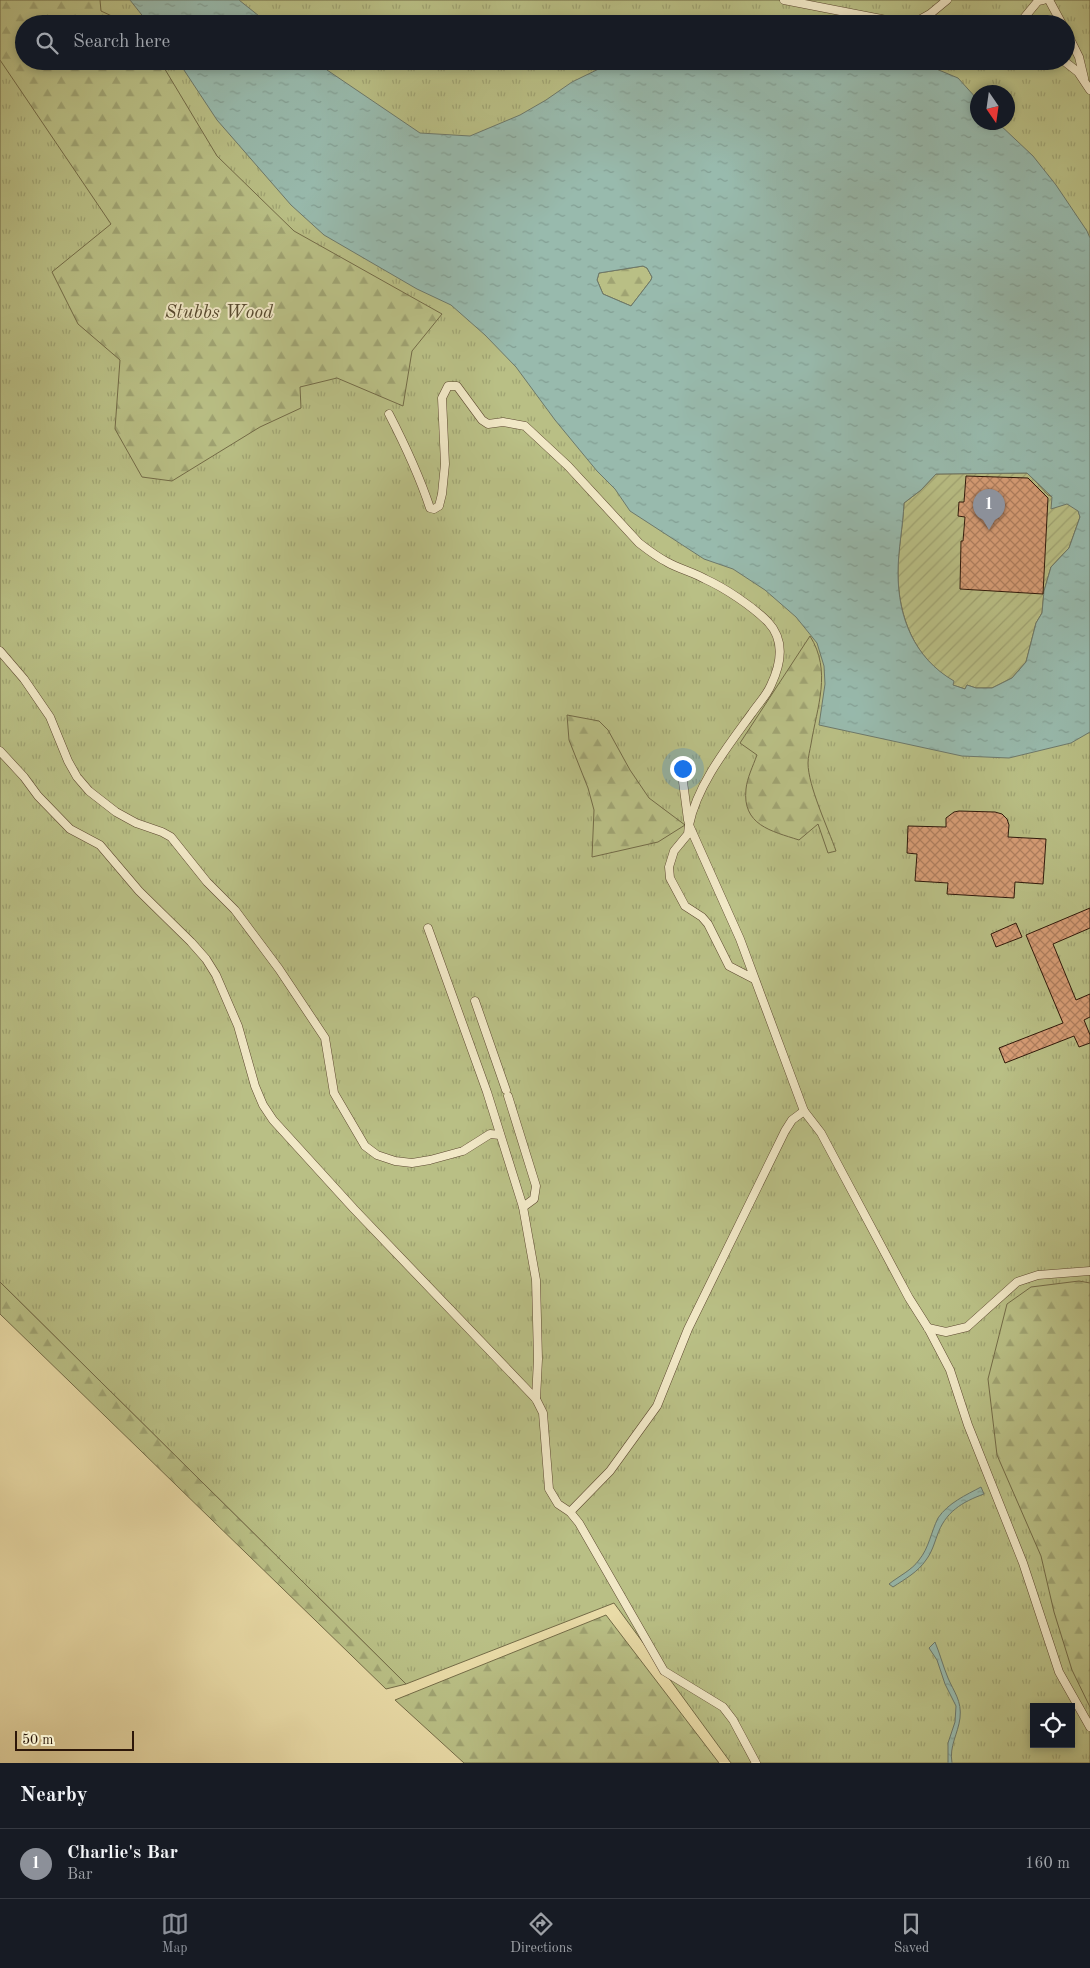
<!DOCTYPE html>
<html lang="en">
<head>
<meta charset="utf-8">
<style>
  :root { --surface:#171b24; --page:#20242c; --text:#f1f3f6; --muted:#9ea1a6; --line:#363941; --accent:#8c9099 }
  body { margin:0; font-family:"Old Standard TT",serif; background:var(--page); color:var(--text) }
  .controls { position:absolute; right:15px; bottom:15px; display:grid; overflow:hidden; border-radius:0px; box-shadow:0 2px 8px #0003 }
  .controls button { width:45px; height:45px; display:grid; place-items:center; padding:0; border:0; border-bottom:1px solid var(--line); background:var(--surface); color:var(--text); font:25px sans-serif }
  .compass { position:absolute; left:970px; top:85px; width:45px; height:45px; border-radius:50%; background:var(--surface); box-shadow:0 2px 8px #0003; rotate:167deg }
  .scale { position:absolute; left:15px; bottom:12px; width:119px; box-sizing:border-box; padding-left:5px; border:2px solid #2d1709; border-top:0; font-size:14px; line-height:18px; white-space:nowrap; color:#2d1709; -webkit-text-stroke:4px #f1e8c6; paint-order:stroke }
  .you { position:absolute; left:682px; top:768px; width:18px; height:18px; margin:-12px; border:4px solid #fff; border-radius:50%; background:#1a73e8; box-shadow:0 0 0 8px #1a73e833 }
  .badge { display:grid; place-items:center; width:32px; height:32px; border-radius:50%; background:var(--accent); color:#fff; font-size:16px; font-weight:700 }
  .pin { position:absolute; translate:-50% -41px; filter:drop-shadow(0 1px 2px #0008) }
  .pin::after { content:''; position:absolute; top:26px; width:18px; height:15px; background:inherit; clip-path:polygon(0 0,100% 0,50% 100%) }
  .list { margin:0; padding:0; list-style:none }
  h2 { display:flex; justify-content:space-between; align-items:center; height:65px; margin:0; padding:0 20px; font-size:21px }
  h2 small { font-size:16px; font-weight:400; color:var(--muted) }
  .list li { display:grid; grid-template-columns:32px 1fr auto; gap:15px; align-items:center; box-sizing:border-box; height:70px; padding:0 20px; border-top:1px solid var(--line) }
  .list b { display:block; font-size:19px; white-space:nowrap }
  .list p { margin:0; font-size:16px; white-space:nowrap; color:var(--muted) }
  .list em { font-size:16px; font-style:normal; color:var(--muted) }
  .icon { flex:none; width:28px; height:28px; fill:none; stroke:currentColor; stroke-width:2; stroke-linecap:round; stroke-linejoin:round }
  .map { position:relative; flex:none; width:1090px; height:1763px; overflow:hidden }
  .search { position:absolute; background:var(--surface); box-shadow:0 2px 8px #0003; left:15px; right:15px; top:15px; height:55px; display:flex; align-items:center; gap:12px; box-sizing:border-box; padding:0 18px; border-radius:28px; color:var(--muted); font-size:19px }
  .sheet { height:135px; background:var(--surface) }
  nav { display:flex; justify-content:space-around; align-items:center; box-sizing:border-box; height:70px; border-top:1px solid var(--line); background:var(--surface); font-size:14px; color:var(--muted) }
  nav a { display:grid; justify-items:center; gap:2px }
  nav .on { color:var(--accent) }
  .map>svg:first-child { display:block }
</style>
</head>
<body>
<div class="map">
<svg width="1090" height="1763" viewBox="0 0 1090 1763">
  <defs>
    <pattern id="grass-tufts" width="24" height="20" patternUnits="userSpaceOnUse" patternTransform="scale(1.25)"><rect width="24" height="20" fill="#b9bf85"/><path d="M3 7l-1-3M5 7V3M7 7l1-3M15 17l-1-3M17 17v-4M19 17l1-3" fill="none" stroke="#9fa372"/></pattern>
    <pattern id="forest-firs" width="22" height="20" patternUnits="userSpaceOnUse" patternTransform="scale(1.25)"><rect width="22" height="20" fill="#b9bf85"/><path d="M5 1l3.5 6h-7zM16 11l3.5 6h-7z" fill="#9fa372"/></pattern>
    <pattern id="garden-furrows" width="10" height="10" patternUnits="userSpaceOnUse" patternTransform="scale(1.25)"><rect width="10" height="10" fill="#b9bf85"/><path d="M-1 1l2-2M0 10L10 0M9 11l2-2" fill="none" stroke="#9fa372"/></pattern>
    <pattern id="water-ripples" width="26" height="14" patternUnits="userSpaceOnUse" patternTransform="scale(1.25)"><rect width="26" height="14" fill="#98baad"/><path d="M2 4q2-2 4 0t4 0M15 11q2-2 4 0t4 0" fill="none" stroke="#839f94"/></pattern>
    <pattern id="building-cross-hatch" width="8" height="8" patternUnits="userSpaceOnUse" patternTransform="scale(1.25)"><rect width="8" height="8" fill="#d79d76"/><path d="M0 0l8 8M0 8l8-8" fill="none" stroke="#af7f5f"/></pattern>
  </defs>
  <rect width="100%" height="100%" fill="#e9dba7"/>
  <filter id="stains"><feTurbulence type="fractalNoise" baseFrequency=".004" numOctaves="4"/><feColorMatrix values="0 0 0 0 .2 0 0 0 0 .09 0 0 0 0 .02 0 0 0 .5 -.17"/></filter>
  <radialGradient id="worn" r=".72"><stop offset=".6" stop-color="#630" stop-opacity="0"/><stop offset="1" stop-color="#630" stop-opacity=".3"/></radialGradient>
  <path fill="url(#grass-tufts)" stroke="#736b47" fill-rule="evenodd" d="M0,0H1090V1763H731L614,1603L406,1684L0,1282ZM24,24H1066V61H24ZM978,92H1008V122H978ZM1034,1707H1071V1744H1034Z"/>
  <g fill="url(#forest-firs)" stroke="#736b47">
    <polygon points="0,0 100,0 101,11 129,24 24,24 24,61 160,61 217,156 294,231 442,314 412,351 403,406 337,378 300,387 301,408 260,427 172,481 142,477 115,429 120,360 78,324 52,272 111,224 0,60"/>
    <polygon points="643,266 647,268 652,277 651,280 631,306 603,294 597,280 599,273"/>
    <path d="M810,636C832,671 817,707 811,744C810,750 808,757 808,763C808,786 828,828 836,851L828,853L818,824L799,840C771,831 742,825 746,789C747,778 753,766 757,755L740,743Z"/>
    <polygon points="567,715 599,721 608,730 630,770 649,798 685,825 658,842 592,857 594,810 588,788 569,740"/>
    <polygon points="1079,1281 1090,1283 1090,1707 1072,1670 1054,1612 1041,1556 997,1455 988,1379 1007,1304 1031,1287"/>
    <polygon points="0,1282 406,1684 386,1689 0,1314"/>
    <polygon points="606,1615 719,1763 464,1763 395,1700"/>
  </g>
  <path fill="url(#garden-furrows)" stroke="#736b47" d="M1028,473L1048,495L1072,505L1078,510L1080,517L1069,548L1051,567L1044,591L1042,613L1036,623L1026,662L1012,678L992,688H976L967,685L965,689L952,685L953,681C914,658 898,616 898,572C898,549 903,526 904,503L921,490L936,474Z"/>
  <g fill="url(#water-ripples)" stroke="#6d796b" fill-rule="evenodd">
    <polygon points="130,0 239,0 269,24 149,24"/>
    <polygon points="721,20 763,24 705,24"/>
    <path d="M178,61H317L327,70L420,133L470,136L520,115L546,100L572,82L615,61H917L958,78L977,99L978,122L998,123L1033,156L1056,185L1087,231L1090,238V732L1071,743L1009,758L962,756L819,725L825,684L824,666L817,643L796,617L765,590L733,569L704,559L630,511L615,489L597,471L555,420L516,367L485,335L451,305L417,289L324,235L291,205L217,120ZM643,266L647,268L652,277L651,280L631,306L603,294L597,280L599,273ZM1027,473L1052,497L1051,509L1067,504L1078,511L1080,517L1069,548L1051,567L1044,591L1042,613L1036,623L1026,662L1012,678L992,688H976L967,685L965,689L953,685L954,681C914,658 898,617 898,573C898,550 903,526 904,503L921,490L936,474Z"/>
    <path d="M981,1487L984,1494C962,1502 945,1512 937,1536C934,1544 932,1552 926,1560C918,1572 905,1579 893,1587L889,1584C899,1576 912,1570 919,1560C929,1548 931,1532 938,1518C948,1503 966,1495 981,1487Z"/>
    <path d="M935,1642C940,1654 943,1666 948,1678C954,1692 962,1701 960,1718C958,1734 949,1746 952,1763H948V1743L955,1722L956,1706L945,1684L937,1660L929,1648Z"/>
  </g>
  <g fill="url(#building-cross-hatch)" stroke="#2d1709">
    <polygon points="966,476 1028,478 1048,498 1043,594 960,589 961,541 963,541 965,517 958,516 959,502 964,502"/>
    <polygon points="959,811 995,812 1002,814 1007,819 1009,825 1008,837 1046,839 1043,884 1015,882 1014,898 947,894 948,883 915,881 917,854 907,853 908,826 946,827 946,818 954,812"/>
    <polygon points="1090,908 1090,928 1053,944 1076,1000 1090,994 1090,1017 1084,1020 1090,1035 1090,1043 1079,1047 1074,1036 1005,1063 999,1048 1063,1023 1026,935"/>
    <polygon points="1016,923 1022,937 996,947 991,934"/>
  </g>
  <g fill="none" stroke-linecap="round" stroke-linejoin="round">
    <g stroke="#5c4830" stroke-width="9">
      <g id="service">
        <polyline points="784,0 907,24"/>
        <polyline points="1049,0 1062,24"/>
        <polyline points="912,24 930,14 947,0"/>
        <polyline points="1019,24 1038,1 1043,0"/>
        <polyline points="1066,31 1079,57 1084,78"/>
        <polyline points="1064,61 1078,72 1090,90"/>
        <path d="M389,414C405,445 419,475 430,508L434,509L439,506L442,494L445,464L442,398L448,386H457L482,420L488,424L503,422L525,426L568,466L639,543C648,550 657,557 667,562C679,569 693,572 705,579C725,588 752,606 768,622C785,640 781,664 771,685C767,695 758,704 752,713C728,746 697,785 689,825"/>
        <polyline points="0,651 24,679 50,717 68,761 77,777 89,791 116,812 136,823 162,832 171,837 207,882 235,910 279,969 325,1038 334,1093 365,1146 377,1155 395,1161 412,1163 430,1160 463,1151 490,1134 500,1135"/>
        <polyline points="0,751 24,777 38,796 70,829 100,845 139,891 191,942 206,959 216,975 238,1026 255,1086 263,1105 273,1120 354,1209 536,1399 543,1413 549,1489 558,1504 570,1512 579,1523 664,1671 723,1707 733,1720 756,1763"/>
        <polyline points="682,774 688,820"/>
        <polyline points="428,928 487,1092 523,1207 536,1280 538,1359 536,1399"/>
        <polyline points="754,979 729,966 708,924 702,917 685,906 670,878 669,867 674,851 688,834 689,825 740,939 804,1111 821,1133 909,1298 928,1328 950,1370 968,1425 1023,1563 1059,1672 1090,1727"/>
        <polyline points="475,1001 506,1090"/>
        <polyline points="508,1096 536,1186 534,1199 523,1207"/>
        <polyline points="928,1328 946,1332 967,1327 1017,1282 1038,1275 1090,1271"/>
        <polyline points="570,1512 610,1471 657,1406 688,1329 785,1131 792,1120 804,1111"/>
      </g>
    </g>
    <use href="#service" stroke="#f1e8c6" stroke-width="8"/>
  </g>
  <g text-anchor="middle" stroke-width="4" stroke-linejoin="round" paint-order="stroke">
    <g font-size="19" font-style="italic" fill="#57492e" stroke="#f1e8c6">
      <text x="219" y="318">Stubbs Wood</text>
    </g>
  </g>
  <rect width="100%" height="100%" filter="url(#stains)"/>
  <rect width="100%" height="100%" fill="url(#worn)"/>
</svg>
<div class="controls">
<button><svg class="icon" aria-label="locate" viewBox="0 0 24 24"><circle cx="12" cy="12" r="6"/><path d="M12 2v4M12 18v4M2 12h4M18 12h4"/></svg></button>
</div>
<svg class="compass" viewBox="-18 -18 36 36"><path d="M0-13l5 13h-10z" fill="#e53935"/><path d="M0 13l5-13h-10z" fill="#9ea1a6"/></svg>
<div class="scale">50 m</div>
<div class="you"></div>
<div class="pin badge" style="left:989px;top:530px">1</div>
<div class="search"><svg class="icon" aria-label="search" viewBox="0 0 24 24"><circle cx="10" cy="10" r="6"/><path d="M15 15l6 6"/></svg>Search here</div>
</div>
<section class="sheet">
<h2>Nearby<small></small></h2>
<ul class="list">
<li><span class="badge">1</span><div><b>Charlie's Bar</b><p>Bar</p></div><em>160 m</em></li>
</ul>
</section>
<nav>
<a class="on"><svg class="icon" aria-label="map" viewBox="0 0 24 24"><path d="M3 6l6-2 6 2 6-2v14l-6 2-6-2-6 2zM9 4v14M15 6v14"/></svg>Map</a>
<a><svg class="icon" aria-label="directions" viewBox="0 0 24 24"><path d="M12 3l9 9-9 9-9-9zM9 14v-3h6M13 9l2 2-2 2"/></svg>Directions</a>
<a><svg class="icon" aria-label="saved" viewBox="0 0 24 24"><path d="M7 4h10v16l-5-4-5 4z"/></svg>Saved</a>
</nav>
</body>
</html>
